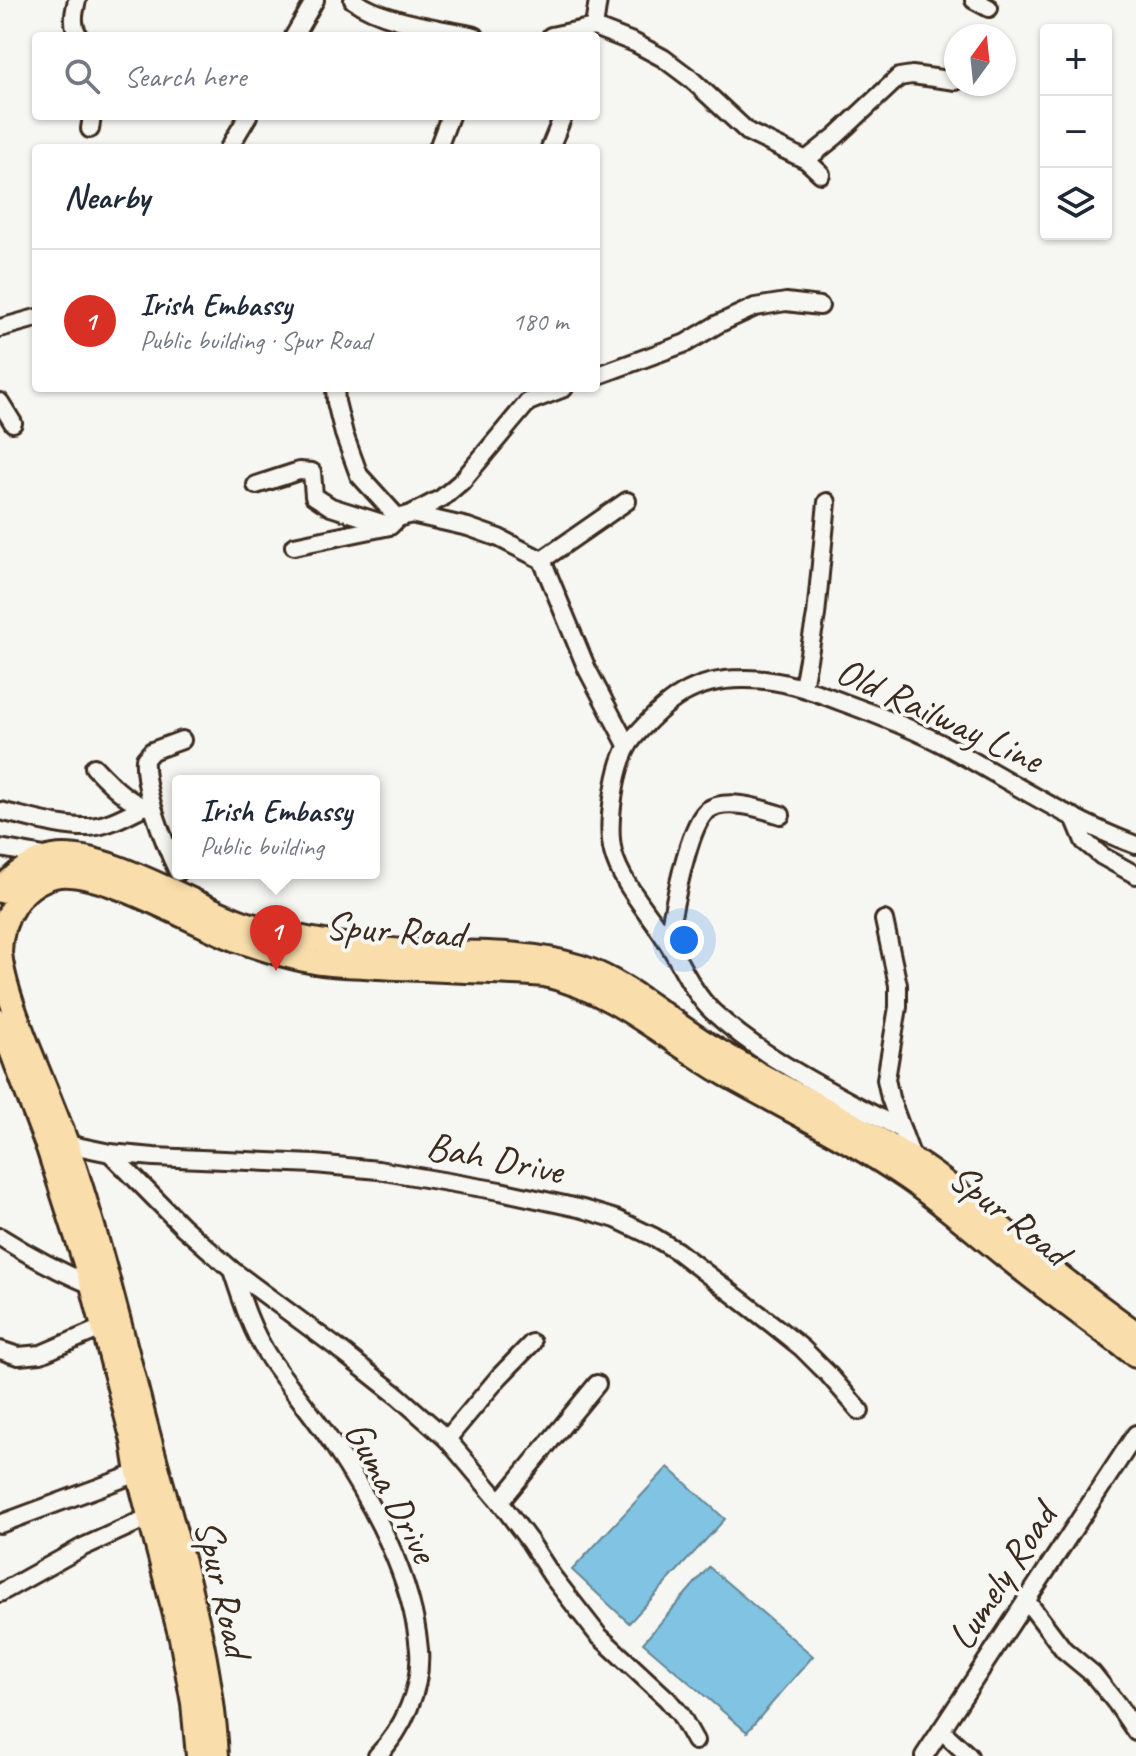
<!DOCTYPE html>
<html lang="en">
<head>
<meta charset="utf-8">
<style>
  :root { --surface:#fff; --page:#f6f6f7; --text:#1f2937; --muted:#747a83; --line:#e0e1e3; --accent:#d93025 }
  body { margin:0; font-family:Caveat,sans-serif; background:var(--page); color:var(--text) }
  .controls { position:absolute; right:24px; top:24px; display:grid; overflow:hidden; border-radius:8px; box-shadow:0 2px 6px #0004 }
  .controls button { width:72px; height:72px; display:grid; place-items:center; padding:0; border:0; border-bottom:2px solid var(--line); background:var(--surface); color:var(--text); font:40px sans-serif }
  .compass { position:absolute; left:944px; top:24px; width:72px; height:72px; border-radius:50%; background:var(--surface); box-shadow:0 2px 6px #0004; rotate:15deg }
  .you { position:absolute; left:684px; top:940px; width:28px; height:28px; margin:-20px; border:6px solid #fff; border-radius:50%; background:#1a73e8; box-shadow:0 0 0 12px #1a73e833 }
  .badge { display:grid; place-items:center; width:52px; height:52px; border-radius:50%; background:var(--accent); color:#fff; font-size:26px; font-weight:700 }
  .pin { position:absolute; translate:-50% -66px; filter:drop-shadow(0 2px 4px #0008) }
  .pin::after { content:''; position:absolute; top:42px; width:28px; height:24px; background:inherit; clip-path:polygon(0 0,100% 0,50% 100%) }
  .popup { position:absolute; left:172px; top:775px; width:208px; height:104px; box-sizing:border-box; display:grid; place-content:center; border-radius:8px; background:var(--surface); filter:drop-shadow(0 2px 6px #0005); font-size:26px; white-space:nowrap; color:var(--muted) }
  .popup b { font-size:30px; color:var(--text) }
  .popup::after { content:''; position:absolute; left:50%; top:100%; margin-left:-16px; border:16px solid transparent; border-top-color:var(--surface) }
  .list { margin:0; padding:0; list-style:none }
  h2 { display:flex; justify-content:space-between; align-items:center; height:104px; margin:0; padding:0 32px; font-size:34px }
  h2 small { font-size:26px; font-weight:400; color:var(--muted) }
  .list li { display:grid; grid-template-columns:52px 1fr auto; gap:24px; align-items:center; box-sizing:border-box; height:144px; padding:0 32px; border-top:2px solid var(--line) }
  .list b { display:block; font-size:30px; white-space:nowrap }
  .list p { margin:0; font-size:26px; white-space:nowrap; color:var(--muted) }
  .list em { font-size:26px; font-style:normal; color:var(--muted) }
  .icon { flex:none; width:44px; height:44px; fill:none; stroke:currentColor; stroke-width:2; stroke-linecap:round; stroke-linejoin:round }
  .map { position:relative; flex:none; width:1136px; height:1756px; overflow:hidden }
  .search { position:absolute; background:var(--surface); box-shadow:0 2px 6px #0004; left:32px; top:32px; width:568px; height:88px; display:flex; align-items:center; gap:20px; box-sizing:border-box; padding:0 28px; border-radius:8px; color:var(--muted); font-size:30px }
  .panel { position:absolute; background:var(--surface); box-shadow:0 2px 6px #0004; left:32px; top:144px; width:568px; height:248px; border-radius:8px }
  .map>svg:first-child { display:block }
</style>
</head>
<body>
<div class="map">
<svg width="1136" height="1756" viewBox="0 0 1136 1756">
  <rect width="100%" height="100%" fill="#f6f6f2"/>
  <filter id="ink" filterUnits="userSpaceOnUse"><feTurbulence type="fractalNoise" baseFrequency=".0125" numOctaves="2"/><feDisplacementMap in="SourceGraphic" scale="16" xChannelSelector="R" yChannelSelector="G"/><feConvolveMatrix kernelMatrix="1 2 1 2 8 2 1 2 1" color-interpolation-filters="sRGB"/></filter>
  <g filter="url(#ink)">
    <g fill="#81c3e2" stroke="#658694" stroke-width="2">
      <polygon points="668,1467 725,1519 629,1623 572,1570"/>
      <polygon points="709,1567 813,1656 747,1732 643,1643"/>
    </g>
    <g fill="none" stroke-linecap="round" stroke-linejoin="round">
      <g stroke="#3b2a1e" stroke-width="22">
        <g id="minor">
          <path d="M77,0C74,13 71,24 79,36"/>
          <path d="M353,0C383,22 438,28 475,36"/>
          <polyline points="974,0 989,8"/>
          <polyline points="594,27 598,0"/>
          <polyline points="294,36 315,0"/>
          <polyline points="551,36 594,27 635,43 663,58 691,79 748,132 806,160 821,174"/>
          <polyline points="90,129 92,116"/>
          <polyline points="229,148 248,116"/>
          <polyline points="438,148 450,116"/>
          <polyline points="550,148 563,116"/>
          <polyline points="806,160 836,136 899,77 912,75 956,81"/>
          <polyline points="0,328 36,318"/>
          <polyline points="596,376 686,343 718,324 755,307 786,302 820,306"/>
          <polyline points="335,388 336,402 344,434 359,475 398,518"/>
          <polyline points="0,402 13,423"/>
          <polyline points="256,485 299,471 312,472 314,496 331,507 388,525"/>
          <polyline points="411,514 468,527 499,538 542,560 587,669 627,745"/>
          <polyline points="294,546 390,526 398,518 411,514 442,498 462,481 528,402 564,388"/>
          <polyline points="542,560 627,501"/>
          <polyline points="803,687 816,615 827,502"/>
          <path d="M94,767C106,780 132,807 150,807"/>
          <path d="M0,811C27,817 61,828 89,827C108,826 126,815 143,807"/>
          <polyline points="1074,817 1084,841 1102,856 1136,875"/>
          <polyline points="0,848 50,857"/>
          <path d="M178,872C165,845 143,789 145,759L152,751L182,740"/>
          <polyline points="884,920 898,985 898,1007 886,1079 890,1098 913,1160"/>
          <path d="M667,941C673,914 687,825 708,810C726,797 762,809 781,815"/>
          <path d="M902,1130C839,1095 765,1061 712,1011C692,992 681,963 666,940C650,914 620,882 613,852C608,831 611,808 615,786C618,769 623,749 635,736C666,701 693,679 742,679C777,678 811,690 842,702C878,715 914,729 948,747C1010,781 1070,821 1136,845"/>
          <polyline points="61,1145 67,1144 110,1153 154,1157 315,1164 378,1170 500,1191 583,1209 616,1219 654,1237 677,1251 772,1324 802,1348 829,1375 860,1411"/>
          <polyline points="110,1153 182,1226 232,1270 336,1347 398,1396 447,1439 500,1502 530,1542 552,1576 598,1635 667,1699 680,1714 695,1741"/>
          <path d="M0,1237C30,1256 60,1272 92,1285H98"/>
          <path d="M232,1270C242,1301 252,1332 270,1359C290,1388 313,1414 332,1443C372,1503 413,1577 419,1650C422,1688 403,1730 377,1756"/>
          <polyline points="0,1350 18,1356 41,1354 111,1324"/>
          <polyline points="447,1439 499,1377 532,1343"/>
          <polyline points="500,1502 597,1384"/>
          <polyline points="0,1524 138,1473"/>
          <polyline points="0,1593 83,1547 156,1514"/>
          <polyline points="1026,1600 1064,1650 1093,1674 1117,1704 1136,1732"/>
          <polyline points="941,1730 969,1756"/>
          <polyline points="924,1756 1136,1434"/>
        </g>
      </g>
      <g stroke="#3b2a1e" stroke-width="28">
        <g id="major">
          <path d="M0,891C5,884 11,879 18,873C27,866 41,859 53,857C104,848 194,906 245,923C304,942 366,950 428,952C480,953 530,951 581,967C627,982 670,1022 712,1047C778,1087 849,1118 913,1160C955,1187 991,1220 1029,1251C1064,1280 1100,1307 1136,1333"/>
          <polyline points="0,1021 48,1148 92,1285 133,1441 138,1473 181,1638 193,1703 198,1756"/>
          <path d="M217,1756C211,1647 177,1542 149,1437C123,1339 100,1240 67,1144C54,1108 38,1072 24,1036C14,1010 3,981 0,953C0,919 20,885 54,876C97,866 193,924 237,940C264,949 292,959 321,963C339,966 359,965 378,967C434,970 490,971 545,975C615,991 664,1038 725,1074C785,1108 848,1138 905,1177C942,1202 975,1232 1010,1260C1051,1293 1094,1324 1136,1356"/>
        </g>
      </g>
      <use href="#minor" stroke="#f6f6f2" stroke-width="16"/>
      <use href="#major" stroke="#f9deab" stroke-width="22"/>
    </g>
  </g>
  <g text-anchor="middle" stroke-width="8" stroke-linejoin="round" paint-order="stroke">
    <g font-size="40" fill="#3b2a1e" stroke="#f6f6f2">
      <text transform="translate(940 714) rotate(25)" y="14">Old Railway Line</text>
      <text transform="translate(395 929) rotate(4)" y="14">Spur Road</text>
      <text transform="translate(495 1157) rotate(11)" y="14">Bah Drive</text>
      <text transform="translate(1010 1214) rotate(38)" y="14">Spur Road</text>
      <text transform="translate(392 1491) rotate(62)" y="14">Guma Drive</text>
      <text transform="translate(1001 1576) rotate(-57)" y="14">Lumely Road</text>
      <text transform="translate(224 1588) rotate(77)" y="14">Spur Road</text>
    </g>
  </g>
</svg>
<div class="controls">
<button>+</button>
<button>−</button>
<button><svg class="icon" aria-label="layers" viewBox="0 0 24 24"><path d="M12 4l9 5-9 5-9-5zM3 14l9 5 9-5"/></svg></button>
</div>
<svg class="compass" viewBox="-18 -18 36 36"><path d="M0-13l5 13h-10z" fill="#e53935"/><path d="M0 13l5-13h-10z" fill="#747a83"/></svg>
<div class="you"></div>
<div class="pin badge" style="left:276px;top:971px">1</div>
<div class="popup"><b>Irish Embassy</b>Public building</div>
<div class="search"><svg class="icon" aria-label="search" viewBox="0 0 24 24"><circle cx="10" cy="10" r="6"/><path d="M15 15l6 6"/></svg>Search here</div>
<section class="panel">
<h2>Nearby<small></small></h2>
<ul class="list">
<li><span class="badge">1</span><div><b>Irish Embassy</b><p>Public building · Spur Road</p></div><em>180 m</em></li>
</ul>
</section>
</div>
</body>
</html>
